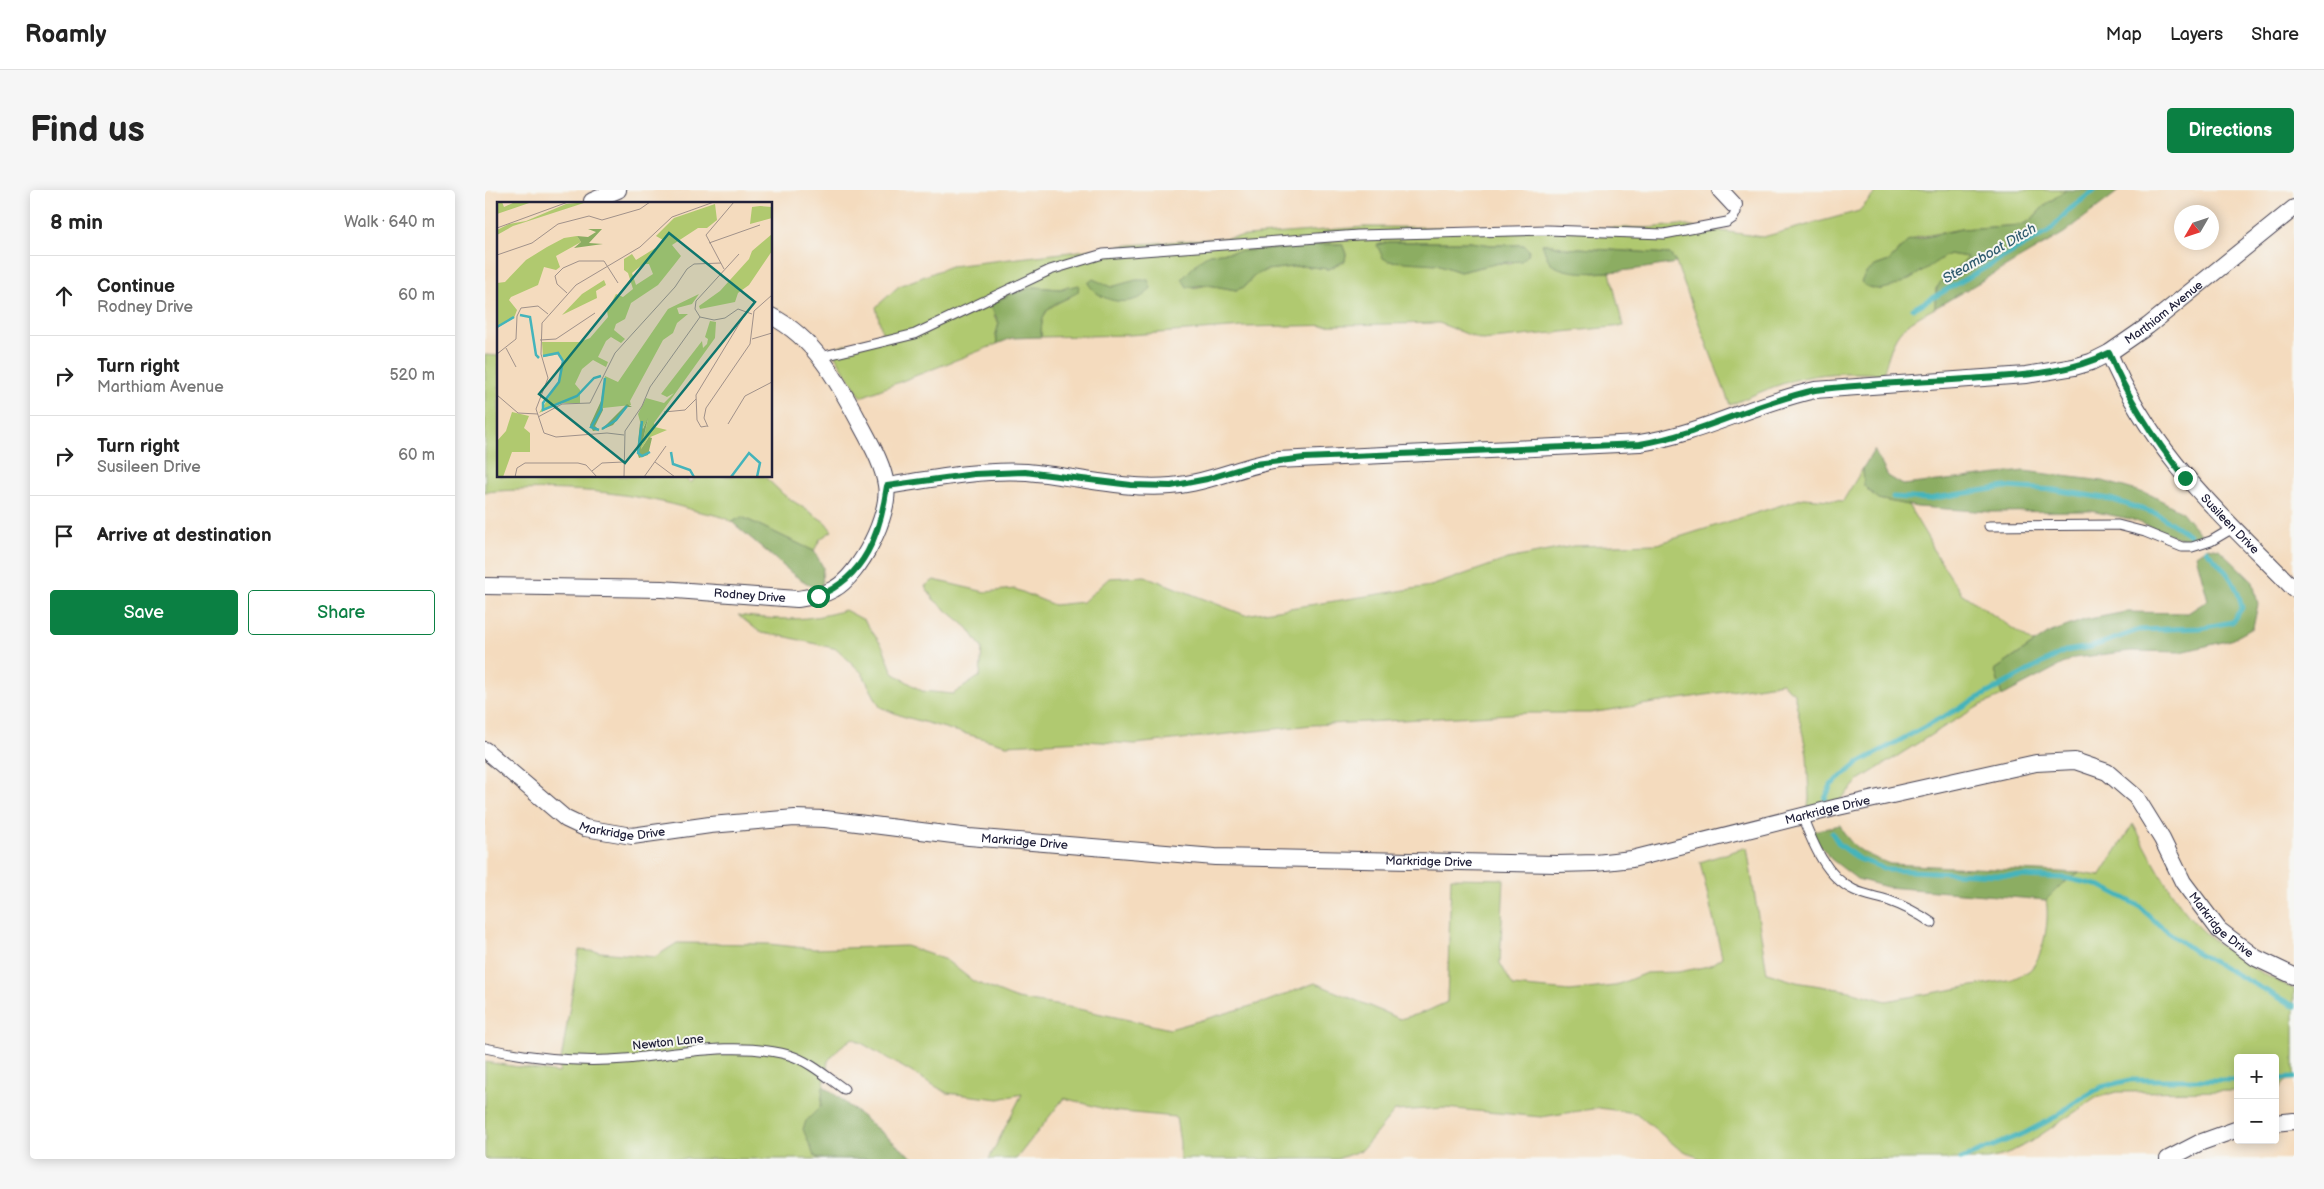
<!DOCTYPE html>
<html lang="en">
<head>
<meta charset="utf-8">
<style>
  :root { --surface:#fff; --page:#f6f6f6; --text:#222; --muted:#767676; --line:#e0e0e0; --accent:#0b8043 }
  body { margin:0; font-family:"Balsamiq Sans",sans-serif; background:var(--page); color:var(--text) }
  .controls { position:absolute; right:15px; bottom:15px; display:grid; overflow:hidden; border-radius:5px; box-shadow:0 2px 12px #0003 }
  .controls button { width:45px; height:45px; display:grid; place-items:center; padding:0; border:0; border-bottom:1px solid var(--line); background:var(--surface); color:var(--text); font:25px sans-serif }
  .compass { position:absolute; left:1689px; top:15px; width:45px; height:45px; border-radius:50%; background:var(--surface); box-shadow:0 2px 12px #0003; rotate:231deg }
  .stop { position:absolute; width:15px; height:15px; margin:-11px; border:4px solid #0b8043; border-radius:50%; background:#fff }
  .stop.end { background:#0b8043; border-color:#fff; box-shadow:0 1px 5px #0008 }
  .list { margin:0; padding:0; list-style:none }
  h2 { display:flex; justify-content:space-between; align-items:center; height:65px; margin:0; padding:0 20px; font-size:21px }
  h2 small { font-size:16px; font-weight:400; color:var(--muted) }
  .list li { display:grid; grid-template-columns:32px 1fr auto; gap:15px; align-items:center; box-sizing:border-box; height:80px; padding:0 20px; border-top:1px solid var(--line) }
  .list b { display:block; font-size:19px; white-space:nowrap }
  .list p { margin:0; font-size:16px; white-space:nowrap; color:var(--muted) }
  .list em { font-size:16px; font-style:normal; color:var(--muted) }
  .actions { display:flex; gap:10px; padding:15px 20px }
  .actions a { flex:1; padding:11px 0; border:1px solid var(--accent); border-radius:5px; text-align:center; font-size:18px; color:var(--accent) }
  .actions .main { background:var(--accent); color:#fff }
  .icon { flex:none; width:28px; height:28px; fill:none; stroke:currentColor; stroke-width:2; stroke-linecap:round; stroke-linejoin:round }
  .map { position:relative; flex:none; width:1809px; height:969px; overflow:hidden; border-radius:5px }
  header { display:flex; align-items:center; gap:30px; box-sizing:border-box; height:70px; padding:0 25px; background:var(--surface); border-bottom:1px solid var(--line) }
  header strong { font-size:24px }
  nav { display:flex; gap:28px; margin-inline-start:auto; font-size:18px }
  .intro { display:flex; align-items:center; justify-content:space-between; box-sizing:border-box; height:120px; padding:0 30px }
  h1 { margin:0; font-size:35px }
  .button { padding:12px 22px; border-radius:5px; background:var(--accent); color:#fff; font-size:18px; font-weight:700 }
  main { display:flex; gap:30px; padding:0 30px }
  aside { flex:1; background:var(--surface); border-radius:5px; box-shadow:0 2px 12px #0003 }
  .map>svg:first-child { display:block }
</style>
</head>
<body>
<header>
<strong>Roamly</strong>
<nav><a>Map</a><a>Layers</a><a>Share</a></nav>
</header>
<div class="intro"><h1>Find us</h1><a class="button">Directions</a></div>
<main>
<aside>
<h2>8 min<small>Walk · 640 m</small></h2>
<ul class="list">
<li><svg class="icon" aria-label="ahead" viewBox="0 0 24 24"><path d="M12 20V5M6 11l6-6 6 6"/></svg><div><b>Continue</b><p>Rodney Drive</p></div><em>60 m</em></li>
<li><svg class="icon" aria-label="right" viewBox="0 0 24 24"><path d="M7 20v-9h11M14 6l5 5-5 5"/></svg><div><b>Turn right</b><p>Marthiam Avenue</p></div><em>520 m</em></li>
<li><svg class="icon" aria-label="right" viewBox="0 0 24 24"><path d="M7 20v-9h11M14 6l5 5-5 5"/></svg><div><b>Turn right</b><p>Susileen Drive</p></div><em>60 m</em></li>
<li><svg class="icon" aria-label="arrive" viewBox="0 0 24 24"><path d="M6 21V4h12l-3 4 3 4H6"/></svg><div><b>Arrive at destination</b></div></li>
</ul>
<div class="actions"><a class="main">Save</a><a>Share</a></div>
</aside>
<div class="map">
<svg width="1809" height="969" viewBox="0 0 1809 969">
  <rect width="100%" height="100%" fill="#f6f6f2"/>
  <filter id="ink" filterUnits="userSpaceOnUse"><feTurbulence type="fractalNoise" baseFrequency=".02" numOctaves="2"/><feDisplacementMap in="SourceGraphic" scale="10" xChannelSelector="R" yChannelSelector="G"/><feConvolveMatrix kernelMatrix="1 2 1 2 8 2 1 2 1" color-interpolation-filters="sRGB"/></filter>
  <filter id="wash" filterUnits="userSpaceOnUse"><feTurbulence type="fractalNoise" baseFrequency=".0096" numOctaves="4" result="noise"/><feDisplacementMap in="SourceGraphic" scale="20" xChannelSelector="R" yChannelSelector="G"/><feGaussianBlur stdDeviation="1.12" result="paint"/><feColorMatrix in="noise" values="0 0 0 0 0 0 0 0 0 0 0 0 0 0 0 0 0 1.4 0 .05"/><feComposite in="paint" operator="in"/></filter>
  <g filter="url(#wash)">
    <rect width="100%" height="100%" fill="#f4dbbe"/>
    <g fill="#b0c96f" stroke="#697655" fill-rule="evenodd">
      <path d="M1393,0H1581L1560,15L1546,30L1536,35L1476,39L1433,47L1423,51L1404,71L1390,76L1394,100C1425,91 1437,78 1464,64L1483,67L1451,98L1450,118C1410,139 1411,142 1398,184C1366,182 1334,182 1303,192C1283,198 1264,207 1245,215L1191,73L1185,64L1094,58C1081,61 1071,53 1057,54L1108,83L1125,82L1138,136L997,150L954,133L759,137L644,145L556,147C556,122 562,117 585,107L583,96L575,99L549,97L509,126L514,133L511,144L512,154L376,207L345,158L398,147L391,117L414,96L466,76L645,55L879,37L1162,38L1195,35L1278,47L1374,21ZM903,52H985L1007,55H1039L1026,74L1014,73L975,82L952,74L898,68L897,61ZM838,54H857L861,64L860,71L844,79L817,76L781,80L769,86L759,97L751,100L723,95L708,98L704,83L813,56Z"/>
      <path d="M0,165L14,166V286H197L206,293L211,286H279L299,305L340,332L347,341L335,349L329,361L257,327L247,332C231,323 227,325 211,321C142,300 72,296 0,302Z"/>
      <path d="M1378,278L1379,296L1393,309L1423,315L1444,350L1447,358L1476,403L1549,453L1510,480L1517,506L1496,515L1457,538L1374,590L1355,610L1323,618L1324,608L1322,564L1309,503L1297,493L1105,523H1044L827,535L650,554L599,551L521,555L417,526L395,517L377,483L352,459L302,447L276,443L253,425C292,430 322,432 360,420L379,430L398,457L408,483L437,501L468,504L495,486L497,458L483,438L448,409L440,396L449,390L500,402L530,399L569,415L598,412L624,388L660,386L760,425L946,396L1023,369L1088,356L1172,354L1319,308L1358,311Z"/>
      <path d="M1648,634C1667,667 1686,710 1714,737C1740,763 1775,784 1809,799V887L1800,892L1793,901H1790V868H1753V901L1631,902L1611,908L1545,952L1520,965L1503,969H1216L1193,958L1151,923L1114,918L1056,927L960,918L910,921L877,960L852,969H695V953L691,927L627,921L579,908L531,969H504L537,904L514,909L462,903L368,848L354,858L343,871L336,916L321,931L329,966L337,969H0V872L74,883L94,760L170,767L192,753L284,754L329,759L421,756L461,770L488,791L532,809L589,818L685,839L780,812L830,793L915,829L940,822L962,812L966,688L1019,689L1015,773L1028,796L1085,801L1129,796L1161,783L1193,782L1224,776L1237,767L1215,672L1262,657L1282,783L1311,792L1365,801L1401,811L1528,789C1533,786 1542,783 1546,779C1559,764 1565,729 1561,710L1578,693L1595,683L1615,686Z"/>
    </g>
    <g fill="#8cad62" stroke="#57684e">
      <path d="M1581,0H1635L1579,43L1450,118C1450,112 1450,103 1452,98C1458,84 1476,79 1482,67L1464,64C1443,75 1399,115 1376,92L1380,84L1390,76L1404,71L1423,51L1476,39L1536,35L1546,30L1560,15Z"/>
      <polygon points="903,52 985,52 1007,55 1039,55 1044,60 1043,65 1036,71 1014,73 975,82 952,74 903,71 898,68 892,55"/>
      <polygon points="838,54 857,54 861,64 860,71 844,79 817,76 781,80 769,86 759,97 751,100 723,95 702,97 697,89 716,69 724,64"/>
      <path d="M1057,54C1071,54 1081,61 1094,58L1185,64L1191,73C1166,77 1082,93 1065,72C1061,67 1059,59 1057,54Z"/>
      <path d="M608,89L626,97L651,90H663L666,98C651,119 615,114 603,93Z"/>
      <path d="M594,95L593,102C568,117 556,113 556,147L527,148L512,154L511,144L514,133L505,115L526,104L549,97L575,99Z"/>
      <polygon points="1389,260 1403,286 1418,295 1539,281 1618,291 1666,305 1696,321 1718,347 1702,351 1645,329 1606,321 1506,322 1432,317 1393,309 1379,296 1378,278"/>
      <polygon points="257,327 329,361 338,377 337,395 328,397 309,385 247,332"/>
      <polygon points="1723,357 1734,359 1768,392 1773,414 1768,438 1746,450 1696,462 1646,461 1589,468 1517,506 1510,480 1564,443 1599,430 1641,422 1703,423 1723,410 1711,365"/>
      <path d="M1355,635C1366,659 1382,665 1405,674L1595,683L1578,693L1561,710L1402,697L1372,689L1346,669L1324,642Z"/>
      <polygon points="338,896 347,902 429,969 337,969 329,966 318,939 321,931 336,916"/>
    </g>
    <g fill="none" stroke-linecap="round" stroke-linejoin="round">
      <g stroke="#44b4bb" stroke-width="5">
        <polyline points="1428,119 1564,41 1585,19 1610,0"/>
        <polyline points="1408,307 1443,309 1520,297 1570,300 1625,309 1672,324 1705,345"/>
        <path d="M1340,609L1346,595L1373,573L1580,461L1606,457L1654,440L1715,438L1747,432L1757,418C1752,391 1739,379 1721,360"/>
        <polyline points="1347,643 1354,654 1374,669 1404,680 1580,688 1616,696 1654,716 1675,736 1709,761 1809,816"/>
        <polyline points="1790,889 1809,888"/>
        <polyline points="1476,969 1540,943 1572,926 1586,915 1616,897 1645,890 1753,890"/>
      </g>
    </g>
  </g>
  <g filter="url(#ink)">
    <g fill="none" stroke-linecap="round" stroke-linejoin="round">
      <g stroke="#423e4f" stroke-width="11">
        <g id="service">
          <polyline points="335,167 430,144 565,80 618,64 873,45 1062,40 1179,44 1242,32 1248,28 1251,22 1249,15"/>
          <polyline points="1504,336 1633,335 1660,342 1697,357 1707,357 1726,351 1748,338"/>
          <path d="M1317,626C1328,654 1341,687 1369,700C1379,705 1392,707 1402,710C1419,716 1433,723 1447,733"/>
          <path d="M0,858C46,868 94,873 140,869C193,864 251,851 304,865C324,871 342,887 359,899"/>
        </g>
      </g>
      <g stroke="#423e4f" stroke-width="18">
        <g id="minor">
          <polyline points="1235,0 1249,15"/>
          <polyline points="107,11 133,0"/>
          <path id="s1" d="M1624,163C1667,265 1734,322 1809,399"/>
          <path id="s2" d="M402,296C447,289 496,279 542,282C589,286 638,300 686,296C723,293 757,276 793,270L1155,253C1216,244 1270,213 1330,200L1541,185L1589,177L1606,172L1624,163L1663,136L1809,18"/>
          <path id="s3" d="M0,396L177,399L312,409C325,407 337,406 349,399C375,385 406,324 401,295C398,275 387,256 378,239C355,196 332,149 286,126"/>
          <path id="s4" d="M0,560L81,629L100,638L147,646L225,635L310,628L340,629L484,647L730,667L1072,674L1111,673L1147,669L1353,617L1551,573L1590,571L1622,582L1651,607L1677,649L1698,692L1734,740L1771,768L1809,786"/>
          <polyline points="1790,933 1809,931"/>
          <polyline points="1683,969 1714,953 1753,939"/>
        </g>
      </g>
      <use href="#service" stroke="#fff" stroke-width="9"/>
      <use href="#minor" stroke="#fff" stroke-width="16"/>
    </g>
  </g>
  <g fill="none" stroke-linecap="round" stroke-linejoin="round" filter="url(#ink)">
    <path stroke="#0b8043" stroke-width="6" d="M333,406C380,387 395,344 402,296L489,284L540,282L646,295L686,296L722,289L771,274L819,268L1155,254C1216,244 1270,213 1330,200C1386,193 1442,192 1498,188C1541,185 1585,183 1624,163C1643,209 1669,249 1700,288"/>
  </g>
  <g text-anchor="middle" stroke-width="4" stroke-linejoin="round" paint-order="stroke">
    <g font-size="12" fill="#22223b" stroke="#f6f6f2">
      <text dy="4" stroke="none"><textPath href="#s2" startOffset="1308">Marthiam Avenue</textPath></text>
      <text dy="4" stroke="none"><textPath href="#s1" startOffset="211">Susileen Drive</textPath></text>
      <text dy="4" stroke="none"><textPath href="#s3" startOffset="265">Rodney Drive</textPath></text>
      <text dy="4" stroke="none"><textPath href="#s4" startOffset="1380">Markridge Drive</textPath></text>
      <text dy="4" stroke="none"><textPath href="#s4" startOffset="165">Markridge Drive</textPath></text>
      <text dy="4" stroke="none"><textPath href="#s4" startOffset="570">Markridge Drive</textPath></text>
      <text dy="4" stroke="none"><textPath href="#s4" startOffset="975">Markridge Drive</textPath></text>
      <text dy="4" stroke="none"><textPath href="#s4" startOffset="1860">Markridge Drive</textPath></text>
      <text transform="translate(183 852) rotate(-6)" y="4">Newton Lane</text>
    </g>
    <g font-size="14" font-style="italic" fill="#305c6e" stroke="#f6f6f2">
      <text transform="translate(1504 63) rotate(-30)" y="5">Steamboat Ditch</text>
    </g>
  </g>
  <g transform="translate(12 12)">
    <rect width="275" height="275" fill="#f4dbbe"/>
    <path d="M5,0L7,5L18,0H35L0,12V1ZM90,0L16,24L0,33V28L12,22L29,19L69,2ZM218,2L220,18L210,26H201L175,43L184,54L177,63L161,83L134,101L128,117L119,122L117,128L128,137L124,141L114,135L109,139L101,155L111,160L109,165L96,158L85,167L78,182L83,188V201H64L42,211L61,181L66,159L63,152L46,155L45,140H83L93,136L111,115L110,109L119,92L126,95L136,87L131,71L127,68V57L135,52L139,58L160,45L166,38L159,34L177,16ZM146,62H152L156,72L139,83L135,71ZM263,4L275,5V16L253,22L255,5ZM275,32V49L252,83L241,91L238,100L203,107L202,104L223,89L252,57L255,49ZM80,34L84,40L59,54L63,65L59,68L47,65L41,83L14,95L12,98L20,108L17,116L0,126V81L8,80L29,58L50,45L67,36ZM107,78L109,83L99,89L100,96L65,113L85,92ZM202,92L195,102L180,106L182,112H191L180,121L176,131L166,138L133,199L134,203L106,206L104,199L108,174L121,180L171,107ZM213,119L219,120L218,136L157,221L158,225L170,228L151,236L144,247L151,217L145,227L141,212L149,196L167,201L177,191L170,195L164,192L205,139L206,146L210,142L211,137L208,135ZM15,210L32,214L27,226L33,231V250H15L6,275H0V239L9,229Z" fill="#b0c96f" fill-rule="evenodd"/>
    <path d="M91,27H105L92,41L106,42L77,46L84,40L80,34L91,35L99,30ZM104,199L106,208L98,224L102,228L96,229L93,223ZM130,202L135,205H130L116,223L104,228ZM151,216L144,247L152,235L155,236L151,253L142,256L140,250L143,221L146,227Z" fill="#8cad62"/>
    <path fill="none" stroke="#44b4bb" stroke-width="2.5" d="M23,113L33,115L39,153L42,156M0,125L17,115M46,154L61,151L66,159L62,180L46,201V208L80,194L97,176L104,174M145,219L141,251L145,254L153,250M105,227L119,218L130,204M102,228L94,225L104,208L108,176M174,250L176,262L193,268L197,275M234,275L252,251L263,261L260,275"/>
    <path fill="none" stroke="#a0918a" stroke-width="1" d="M0,26L71,0M212,41L263,23M242,52L199,99L198,107L203,115L217,118L228,116L241,107L255,112M0,53L35,41L61,22L92,14L105,18L143,7L153,0M227,67L209,33L237,0M70,91L60,82L58,74L66,66L82,59H107L121,81M255,137L275,131M43,138L59,137L98,111M9,146L19,165M0,152L19,137L20,114L24,106L41,104L51,112M0,193L21,211L41,212M167,210L188,208L199,197M41,215L65,202L93,201L118,151L178,85L190,67L197,62L224,61M231,222L248,194L275,180M210,224L204,225L200,218L199,193L250,109M211,225L207,216L209,206L253,142L257,109L275,93M127,233L110,231L59,235L47,231L39,207L51,176L44,152L45,121L79,83L143,45L175,15L217,0M158,260L178,275M95,269L105,261L126,260M18,275L20,266L28,261H81L89,263L100,275M127,275L128,229L145,204L153,185L203,115M147,275L169,244"/>
    <path fill="#0f766e" fill-opacity="0.15" stroke="#0f766e" stroke-width="2.5" d="M172,31L258,100L128,261L42,192Z"/>
    <rect width="275" height="275" fill="none" stroke="#22223b" stroke-width="2.5"/>
  </g>
</svg>
<div class="controls">
<button>+</button>
<button>−</button>
</div>
<svg class="compass" viewBox="-18 -18 36 36"><path d="M0-13l5 13h-10z" fill="#e53935"/><path d="M0 13l5-13h-10z" fill="#767676"/></svg>
<div class="stop" style="left:333px;top:406px"></div>
<div class="stop end" style="left:1700px;top:288px"></div>
</div>
</main>
</body>
</html>
